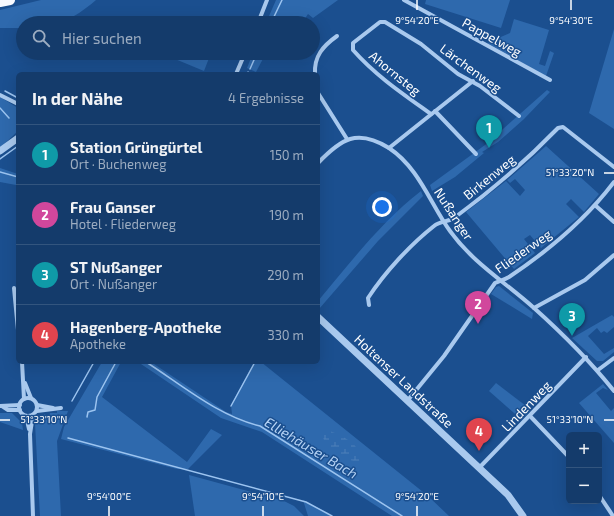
<!DOCTYPE html>
<html lang="de">
<head>
<meta charset="utf-8">
<style>
  :root { --surface:#143b6b; --page:#1d4271; --text:#f1f3f6; --muted:#9dadc1; --line:#33557e; --accent:#8c9099 }
  body { margin:0; font-family:"Exo 2",sans-serif; background:var(--page); color:var(--text) }
  .controls { position:absolute; right:12px; bottom:12px; display:grid; overflow:hidden; border-radius:6px; box-shadow:0 4px 16px #0002 }
  .controls button { width:36px; height:36px; display:grid; place-items:center; padding:0; border:0; border-bottom:1px solid var(--line); background:var(--surface); color:var(--text); font:20px sans-serif }
  .you { position:absolute; left:382px; top:207px; width:14px; height:14px; margin:-10px; border:3px solid #fff; border-radius:50%; background:#1a73e8; box-shadow:0 0 0 6px #1a73e833 }
  .badge { display:grid; place-items:center; width:26px; height:26px; border-radius:50%; background:var(--accent); color:#fff; font-size:13px; font-weight:700 }
  .pin { position:absolute; translate:-50% -33px; filter:drop-shadow(0 1px 2px #0008) }
  .pin::after { content:''; position:absolute; top:21px; width:14px; height:12px; background:inherit; clip-path:polygon(0 0,100% 0,50% 100%) }
  .list { margin:0; padding:0; list-style:none }
  h2 { display:flex; justify-content:space-between; align-items:center; height:52px; margin:0; padding:0 16px; font-size:17px }
  h2 small { font-size:13px; font-weight:400; color:var(--muted) }
  .list li { display:grid; grid-template-columns:26px 1fr auto; gap:12px; align-items:center; box-sizing:border-box; height:60px; padding:0 16px; border-top:1px solid var(--line) }
  .list b { display:block; font-size:15px; white-space:nowrap }
  .list p { margin:0; font-size:13px; white-space:nowrap; color:var(--muted) }
  .list em { font-size:13px; font-style:normal; color:var(--muted) }
  .icon { flex:none; width:22px; height:22px; fill:none; stroke:currentColor; stroke-width:2; stroke-linecap:round; stroke-linejoin:round }
  .map { position:relative; flex:none; width:614px; height:516px; overflow:hidden }
  .search { position:absolute; background:var(--surface); box-shadow:0 4px 16px #0002; left:16px; top:16px; width:304px; height:44px; display:flex; align-items:center; gap:10px; box-sizing:border-box; padding:0 14px; border-radius:22px; color:var(--muted); font-size:15px }
  .panel { position:absolute; background:var(--surface); box-shadow:0 4px 16px #0002; left:16px; top:72px; width:304px; height:292px; border-radius:6px }
  .map>svg:first-child { display:block }
</style>
</head>
<body>
<div class="map">
<svg width="614" height="516" viewBox="0 0 614 516">
  <defs>
    <pattern id="wetland-marsh" width="20" height="14" patternUnits="userSpaceOnUse"><rect width="20" height="14" fill="#2e69ad"/><path d="M1 5h8M5 5V1M11 12h8M15 12V8" fill="none" stroke="#4d80b9"/></pattern>
  </defs>
  <rect width="100%" height="100%" fill="#1b4f8f"/>
  <g fill="#2e69ad">
    <path d="M41,0H96C68,24 59,23 23,23V28H0V10Z"/>
    <polygon points="276,0 338,0 313,18 308,14 302,23 266,23"/>
    <polygon points="426,0 510,0 501,28 425,4"/>
    <polygon points="514,19 549,30 539,64 545,66 550,51 554,53 546,76 487,43 510,33"/>
    <polygon points="614,29 614,133 614,129 589,113"/>
    <polygon points="177,53 194,58 197,53 211,53 204,71 175,59"/>
    <polygon points="253,53 266,53 256,72 247,68"/>
    <polygon points="547,90 550,92 524,119 498,142 482,152 484,153 455,177 432,191 430,185 485,145"/>
    <polygon points="0,97 18,108 18,131 0,148"/>
    <polygon points="546,146 599,194 584,212 571,199 566,204 579,217 541,248 530,235 524,239 535,253 514,269 466,212 506,181 520,196 525,190 515,179 510,183 507,180"/>
    <polygon points="0,168 18,174 18,201 16,185 0,182"/>
    <path d="M421,191L423,196L378,241L319,309L318,301C350,263 381,222 421,191Z"/>
    <polygon points="499,286 533,313 532,319 491,294 496,287"/>
    <polygon points="612,315 614,317 614,327 607,333 604,331 601,333 597,328 588,336 604,354 614,348 614,352 603,361 597,361 572,338"/>
    <polygon points="102,362 121,362 102,397 187,462 211,429 222,435 188,469 177,469 61,439 64,427"/>
    <polygon points="138,362 151,362 226,412 232,414 231,405 254,362 261,362 428,496 449,516 392,516 262,432 221,418"/>
    <polygon points="496,383 530,409 530,411 522,420 489,391"/>
    <polygon points="603,384 608,390 603,388 596,393 611,411 614,408 614,443 579,403"/>
    <polygon points="57,411 68,411 57,441 61,516 40,516 35,423 45,414 46,417 49,417 50,413 57,413"/>
    <polygon points="0,413 12,413 22,423 23,430 0,422"/>
    <polygon points="189,475 284,501 294,506 304,516 195,516"/>
    <polygon points="303,500 328,513 331,516 308,516"/>
  </g>
  <path fill="url(#wetland-marsh)" d="M330,431C343,436 358,444 363,459L359,462C348,462 323,446 322,434Z"/>
  <g fill="none" stroke-linecap="round" stroke-linejoin="round">
    <g stroke="#9cc4f0" stroke-width="1.5">
      <polyline points="271,23 282,0"/>
      <polyline points="250,69 257,53"/>
      <polyline points="247,74 248,72"/>
      <polyline points="5,91 18,98"/>
      <polyline points="0,108 9,118"/>
      <polyline points="0,159 18,146"/>
      <polyline points="0,172 18,177"/>
      <path d="M146,362C182,385 218,416 260,426L402,516"/>
      <polyline points="72,401 94,362"/>
      <polyline points="231,406 255,362"/>
      <polyline points="87,417 88,412 95,410 97,397 116,362"/>
      <polyline points="68,438 306,502 332,516"/>
    </g>
    <g stroke="#a9c9ee" stroke-width="4">
      <polyline points="404,0 550,80"/>
      <polyline points="258,23 267,0"/>
      <polyline points="236,74 245,53"/>
      <path d="M315,74C314,56 323,46 337,36"/>
      <polyline points="318,93 347,139"/>
      <polyline points="0,95 18,104"/>
      <polyline points="435,111 476,154"/>
      <path d="M431,114C403,94 376,76 353,50V43L380,22H385L421,44L458,74L480,86L519,116"/>
      <polyline points="389,148 473,81"/>
      <path d="M318,163C341,139 357,128 389,148C419,168 430,203 450,231C473,263 505,282 534,308C563,334 590,361 614,391"/>
      <polyline points="596,206 614,222"/>
      <polyline points="14,288 18,330"/>
      <path d="M369,305L368,298C385,272 410,245 434,226C440,221 448,222 454,218C491,191 526,161 558,128L563,127L614,167"/>
      <polyline points="534,308 585,280 614,255"/>
      <polyline points="22,362 24,399"/>
      <polyline points="598,370 614,358"/>
      <polyline points="25,383 31,398"/>
      <circle cx="28" cy="407" r="9"/>
      <path d="M408,400L444,356L495,283C499,281 504,280 509,277C548,251 586,219 614,182"/>
      <polyline points="37,405 53,408"/>
      <polyline points="0,406 20,405"/>
      <polyline points="2,406 8,410 20,410"/>
      <polyline points="37,411 61,408"/>
      <polyline points="33,415 30,434 33,516"/>
      <polyline points="26,416 29,429"/>
      <polyline points="531,417 569,457"/>
      <polyline points="479,468 586,357"/>
      <polyline points="599,495 613,516"/>
    </g>
    <g stroke="#a9c9ee" stroke-width="7">
      <polyline points="0,151 18,138"/>
      <polyline points="318,317 508,495 523,516"/>
    </g>
    <polyline stroke="#f8faff" stroke-width="10" points="0,2 10,0"/>
  </g>
  <path fill="none" stroke="#fff" stroke-width="1.5" d="M417,0V10M571,0V10M604,173H614M0,420H10M604,420H614M109,506V516M263,506V516M417,506V516"/>
  <g text-anchor="middle" stroke-width="3" stroke-linejoin="round" paint-order="stroke">
    <g font-size="13" fill="#fff" stroke="#1b4f8f">
      <text transform="translate(492 37) rotate(29)" y="5">Pappelweg</text>
      <text transform="translate(471 68) rotate(36)" y="5">Lärchenweg</text>
      <text transform="translate(395 73) rotate(39)" y="5">Ahornsteg</text>
      <text transform="translate(489 177) rotate(-39)" y="5">Birkenweg</text>
      <text transform="translate(454 214) rotate(57)" y="5">Nußanger</text>
      <text transform="translate(523 251) rotate(-35)" y="5">Fliederweg</text>
      <text transform="translate(404 381) rotate(43)" y="5">Holtenser Landstraße</text>
      <text transform="translate(526 406) rotate(-46)" y="5">Lindenweg</text>
    </g>
    <g font-size="14" font-style="italic" fill="#b5d3f5" stroke="#1b4f8f">
      <text transform="translate(311 448) rotate(31)" y="5">Elliehäuser Bach</text>
    </g>
  </g>
  <g font-size="10" text-anchor="middle" fill="#fff" stroke="#1b4f8f" stroke-width="3" stroke-linejoin="round" paint-order="stroke">
    <text x="417" y="24">9°54'20"E</text>
    <text x="571" y="24">9°54'30"E</text>
    <text x="570" y="176">51°33'20"N</text>
    <text x="44" y="423">51°33'10"N</text>
    <text x="570" y="423">51°33'10"N</text>
    <text x="109" y="500">9°54'00"E</text>
    <text x="263" y="500">9°54'10"E</text>
    <text x="417" y="500">9°54'20"E</text>
  </g>
</svg>
<div class="controls">
<button>+</button>
<button>−</button>
</div>
<div class="you"></div>
<div class="pin badge" style="left:489px;top:148px;background:#0f9aa8">1</div>
<div class="pin badge" style="left:478px;top:324px;background:#d1479c">2</div>
<div class="pin badge" style="left:572px;top:336px;background:#0f9aa8">3</div>
<div class="pin badge" style="left:479px;top:451px;background:#e0444e">4</div>
<div class="search"><svg class="icon" aria-label="search" viewBox="0 0 24 24"><circle cx="10" cy="10" r="6"/><path d="M15 15l6 6"/></svg>Hier suchen</div>
<section class="panel">
<h2>In der Nähe<small>4 Ergebnisse</small></h2>
<ul class="list">
<li><span class="badge" style="background:#0f9aa8">1</span><div><b>Station Grüngürtel</b><p>Ort · Buchenweg</p></div><em>150 m</em></li>
<li><span class="badge" style="background:#d1479c">2</span><div><b>Frau Ganser</b><p>Hotel · Fliederweg</p></div><em>190 m</em></li>
<li><span class="badge" style="background:#0f9aa8">3</span><div><b>ST Nußanger</b><p>Ort · Nußanger</p></div><em>290 m</em></li>
<li><span class="badge" style="background:#e0444e">4</span><div><b>Hagenberg-Apotheke</b><p>Apotheke</p></div><em>330 m</em></li>
</ul>
</section>
</div>
</body>
</html>
